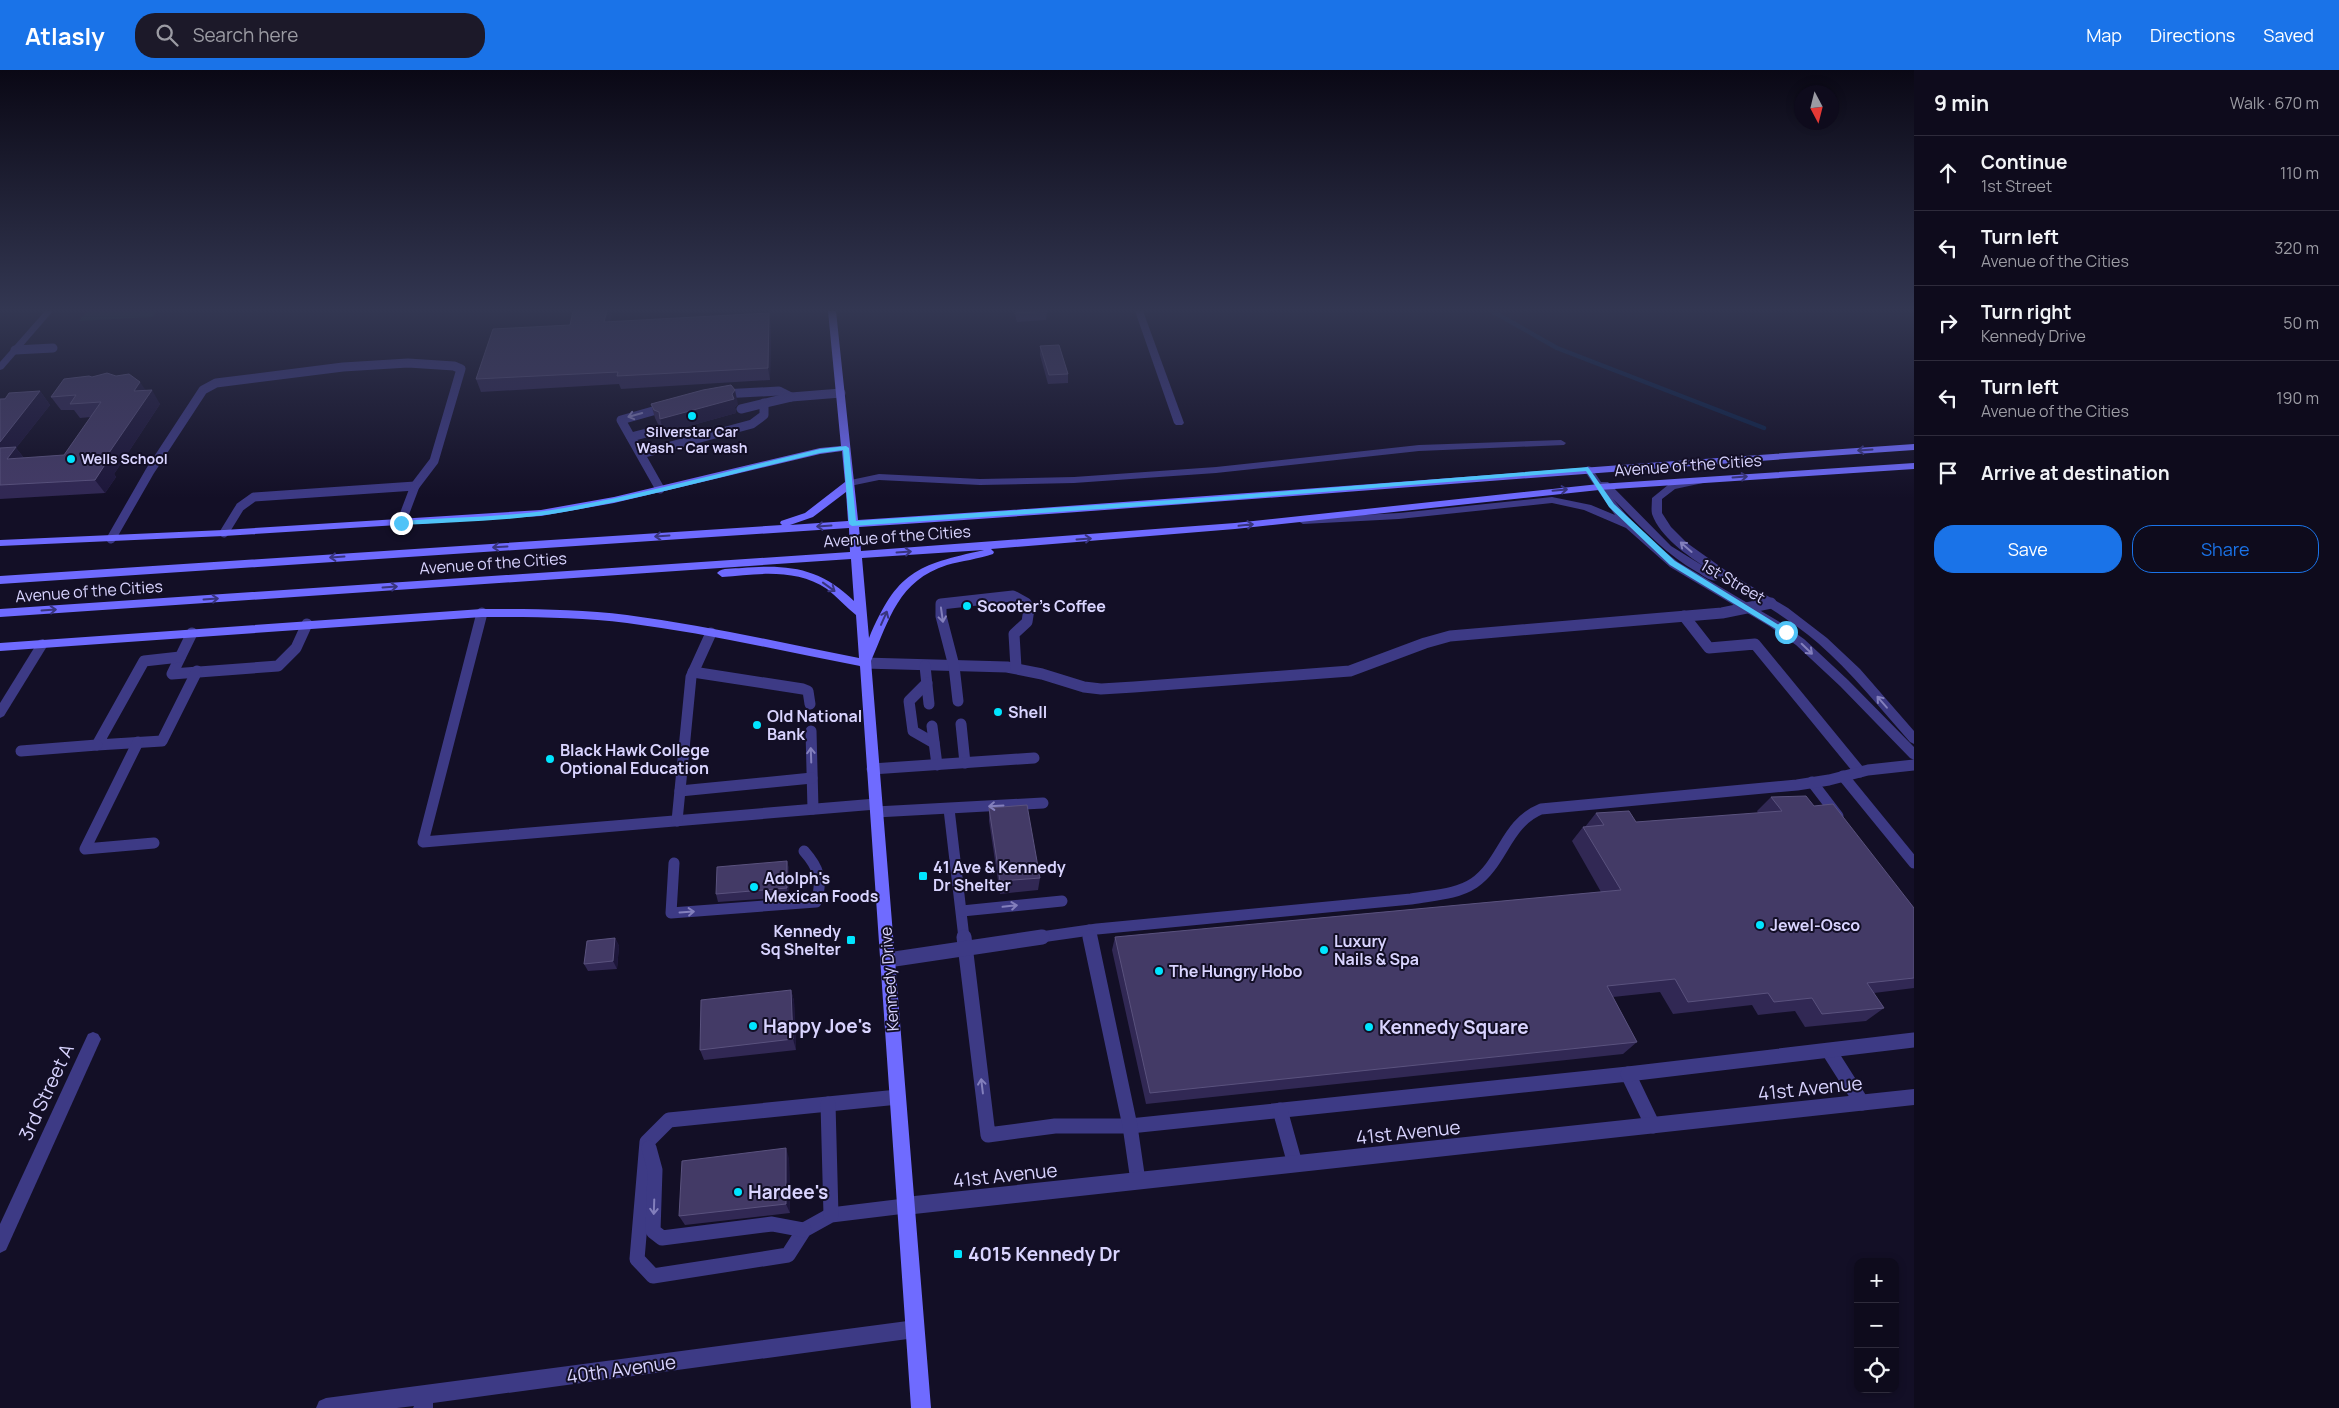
<!DOCTYPE html>
<html lang="en">
<head>
<meta charset="utf-8">
<style>
  :root { --surface:#0e0b1c; --page:#1c1929; --text:#f1f3f6; --muted:#9b9ba3; --line:#2e2b3b; --accent:#1a73e8 }
  body { margin:0; font-family:Manrope,sans-serif; background:var(--page); color:var(--text) }
  .controls { position:absolute; right:15px; bottom:15px; display:grid; overflow:hidden; border-radius:10px; box-shadow:0 2px 8px #0003 }
  .controls button { width:45px; height:45px; display:grid; place-items:center; padding:0; border:0; border-bottom:1px solid var(--line); background:var(--surface); color:var(--text); font:25px sans-serif }
  .compass { position:absolute; left:1794px; top:15px; width:45px; height:45px; border-radius:50%; background:var(--surface); box-shadow:0 2px 8px #0003; rotate:173deg }
  .stop { position:absolute; width:15px; height:15px; margin:-11px; border:4px solid #4fc3f7; border-radius:50%; background:#fff }
  .stop.end { background:#4fc3f7; border-color:#fff; box-shadow:0 1px 5px #0008 }
  .list { margin:0; padding:0; list-style:none }
  h2 { display:flex; justify-content:space-between; align-items:center; height:65px; margin:0; padding:0 20px; font-size:21px }
  h2 small { font-size:16px; font-weight:400; color:var(--muted) }
  .list li { display:grid; grid-template-columns:32px 1fr auto; gap:15px; align-items:center; box-sizing:border-box; height:75px; padding:0 20px; border-top:1px solid var(--line) }
  .list b { display:block; font-size:19px; white-space:nowrap }
  .list p { margin:0; font-size:16px; white-space:nowrap; color:var(--muted) }
  .list em { font-size:16px; font-style:normal; color:var(--muted) }
  .actions { display:flex; gap:10px; padding:15px 20px }
  .actions a { flex:1; padding:11px 0; border:1px solid var(--accent); border-radius:20px; text-align:center; font-size:18px; color:var(--accent) }
  .actions .main { background:var(--accent); color:#fff }
  .icon { flex:none; width:28px; height:28px; fill:none; stroke:currentColor; stroke-width:2; stroke-linecap:round; stroke-linejoin:round }
  .map { position:relative; flex:none; width:1914px; height:1338px; overflow:hidden }
  header { display:flex; align-items:center; gap:30px; box-sizing:border-box; height:70px; padding:0 25px; background:var(--accent); color:#fff }
  header strong { font-size:24px }
  nav { display:flex; gap:28px; margin-inline-start:auto; font-size:18px }
  .search { width:350px; height:45px; background:var(--page); display:flex; align-items:center; gap:12px; box-sizing:border-box; padding:0 18px; border-radius:20px; color:var(--muted); font-size:19px }
  main { display:flex }
  aside { flex:1; background:var(--surface) }
  .map>svg:first-child { display:block }
</style>
</head>
<body>
<header>
<strong>Atlasly</strong>
<div class="search"><svg class="icon" aria-label="search" viewBox="0 0 24 24"><circle cx="10" cy="10" r="6"/><path d="M15 15l6 6"/></svg>Search here</div>
<nav><a>Map</a><a>Directions</a><a>Saved</a></nav>
</header>
<main>
<div class="map">
<svg width="1914" height="1338" viewBox="0 0 1914 1338">
  <rect width="100%" height="100%" fill="#130f26"/>
  <polygon fill="#12302f" points="87,241 157,241 153,247 79,251"/>
  <g fill="none" stroke-linecap="round" stroke-linejoin="round">
    <polyline stroke="#0c2248" stroke-width="4.5" points="1492,241 1557,278 1764,358"/>
    <g stroke="#3d3a85" stroke-width="9">
      <polyline points="15,280 53,278"/>
      <polyline points="722,324 779,321 791,327"/>
      <polyline points="741,339 791,327 841,323"/>
      <polyline points="631,367 658,360"/>
      <polyline points="641,384 752,354 764,345 764,333"/>
      <polyline points="660,419 621,350 667,337"/>
      <polyline points="224,463 240,437 254,427 415,416 401,453"/>
      <polyline points="111,469 150,401 203,320 216,313 343,297 408,293 454,296 461,299 434,391 415,416"/>
    </g>
    <g stroke="#3d3a85" stroke-width="11">
      <polyline points="482,543 423,772 876,734"/>
      <polyline points="1684,546 1709,578 1755,574 1860,702"/>
      <polyline points="192,563 172,604 278,596 296,578 307,554"/>
      <polyline points="180,587 144,591 97,675 162,671 197,601"/>
      <polyline points="864,593 1007,597 1042,604 1084,617 1101,619 1134,617 1350,601 1425,573 1450,566 1722,543 1771,533"/>
      <polyline points="925,596 929,634"/>
      <polyline points="693,602 803,619 808,621 810,634"/>
      <polyline points="927,613 909,631 913,661 934,673"/>
      <polyline points="958,631 954,596 941,546 941,534 1013,526 1026,533 1029,539 1027,552 1014,564 1016,598"/>
      <polyline points="961,654 965,693"/>
      <polyline points="932,656 937,695"/>
      <polyline points="811,661 813,739"/>
      <polyline points="138,672 85,779 154,773"/>
      <polyline points="21,681 97,675"/>
      <polyline points="872,699 1034,688"/>
      <polyline points="1843,706 1914,793"/>
      <polyline points="1812,712 1838,746"/>
      <polyline points="680,721 812,708"/>
      <polyline points="949,739 964,868"/>
      <polyline points="876,742 1043,733"/>
      <polyline points="677,751 691,607 711,563"/>
      <path d="M674,793L671,843L816,832C823,810 819,798 804,781"/>
      <polyline points="962,841 1062,831"/>
      <polyline points="1089,860 1091,868"/>
      <path d="M1034,868L1097,859L1411,829C1432,825 1456,825 1474,813C1503,793 1506,753 1541,739L1797,715L1829,710L1868,700L1914,695"/>
    </g>
    <g stroke="#3d3a85" stroke-width="15">
      <polyline points="964,867 988,1065 1055,1056 1130,1056 1628,1004 1653,1056"/>
      <polyline points="1090,867 1130,1056 1138,1111"/>
      <polyline points="888,890 1042,867"/>
      <polyline points="1829,981 1862,1033"/>
      <polyline points="1628,1004 1914,970"/>
      <polyline points="898,1027 669,1050 647,1072 637,1189 653,1206 788,1185 804,1160 831,1145 905,1136"/>
      <polyline points="828,1034 831,1145"/>
      <polyline points="1280,1040 1295,1094"/>
      <polyline points="649,1078 655,1100 653,1161 662,1168 772,1154 804,1160"/>
    </g>
    <g fill="#3d3a85" fill-rule="evenodd">
      <polygon points="45,241 53,241 3,299 0,300 0,292"/>
      <polygon points="1135,241 1143,241 1184,353 1182,355 1176,355 1174,353"/>
      <polygon points="1561,370 1566,373 1564,375 1419,381 1216,403 1074,413 980,415 879,410 850,416 845,413 846,411 879,404 980,409 1074,407 1216,397 1419,375"/>
      <path d="M1588,396L1591,397L1601,412H1608L1671,476L1708,499C1688,486 1660,467 1652,444C1651,439 1652,433 1652,428L1668,415L1703,409V413L1675,419L1662,429V443L1671,457L1687,473L1732,505L1788,538L1827,568L1860,599L1914,661V674L1910,672C1880,638 1852,603 1818,573C1787,547 1753,528 1719,506L1718,510C1710,512 1704,506 1697,502C1664,483 1640,456 1613,429C1632,453 1653,473 1678,492L1778,551L1804,569L1848,610L1914,677V690L1910,688L1840,616L1796,575L1769,556L1670,497L1626,458L1584,440L1552,433L1399,449L1303,454L1298,451L1303,448L1399,443L1552,427L1591,435L1615,445L1583,399Z"/>
      <polygon points="43,569 49,573 4,646 0,648 0,633 39,570"/>
      <polygon points="93,962 98,964 101,969 6,1180 0,1183 0,1154 88,964"/>
      <polygon points="1914,1019 1914,1035 905,1145 899,1142 896,1136 899,1130 905,1127"/>
      <polygon points="915,1250 921,1253 924,1259 921,1265 915,1268 433,1333 433,1338 413,1338 414,1336 397,1338 316,1338 319,1331 326,1328"/>
    </g>
    <path fill="#6f6bff" fill-rule="evenodd" d="M828,241H836L858,450C1210,428 1562,398 1914,374V380C1562,404 1211,434 859,457L861,481L1235,453L1599,414L1914,393V399L1599,420L1235,459L991,479L994,482L993,484C978,489 962,491 947,495C898,511 890,548 871,591L931,1338H911L860,596C782,581 705,563 627,553C579,547 530,547 482,547L0,581V573L482,539C530,539 579,539 627,545C705,555 782,573 859,588L856,545C846,537 837,527 827,519C795,498 758,504 722,507L717,503C722,497 734,499 742,498C789,494 820,498 854,531L851,489L0,547V539L850,482L849,458L0,514V506L782,455L780,453L781,451L805,443L845,412L842,381L820,384L614,433L541,446L224,466L0,476V470L224,460L541,440L614,427L820,378L841,376ZM846,422L848,451L790,455L813,447ZM984,480C916,495 897,502 869,568L862,488Z"/>
  </g>
  <g fill="#312854">
    <polygon points="573,241 612,241 610,251 771,256 770,310 621,319 619,314 481,322 476,309 570,255"/>
    <polygon points="1014,241 1047,241 1046,250 1017,252"/>
    <polygon points="1040,276 1068,304 1068,313 1048,314 1040,285"/>
    <polygon points="92,307 146,320 160,334 114,404 116,407 105,423 0,429 0,329 40,321 50,335 16,378 24,388 64,385 91,347 80,348 74,340 61,340 51,327"/>
    <polygon points="651,334 738,334 735,337 736,343 664,363 662,356 658,354 655,348"/>
    <polygon points="1771,727 1814,736 1914,838 1914,918 1874,923 1884,938 1866,951 1805,957 1795,941 1758,945 1752,935 1673,944 1660,922 1613,927 1637,972 1623,984 1146,1034 1112,880 1115,867 1601,822 1572,771 1583,757 1585,757 1596,743 1636,752 1758,743 1757,741"/>
    <polygon points="989,738 1040,808 1038,820 1000,824 989,751"/>
    <polygon points="787,791 789,799 789,827 718,832 716,824"/>
    <polygon points="615,868 619,876 617,899 588,901 584,894"/>
    <polygon points="791,920 794,931 796,980 704,990 700,980"/>
    <polygon points="789,1088 790,1143 685,1155 679,1146"/>
  </g>
  <g fill="#1d163a">
    <polygon points="607,241 612,241 608,264 604,252"/>
    <polygon points="769,243 771,256 770,310 768,298"/>
    <polygon points="140,312 149,325 152,320 160,334 114,404 116,407 105,423 95,410 134,321"/>
    <polygon points="735,320 738,334 735,337 736,343 664,363 660,349 732,324"/>
    <polygon points="40,321 50,335 16,378 26,391 18,402 0,385 0,372"/>
    <polygon points="787,791 789,799 789,827 787,818"/>
    <polygon points="615,868 619,876 617,899 613,891"/>
    <polygon points="791,920 794,931 796,980 793,969"/>
    <polygon points="786,1078 789,1088 790,1143 786,1134"/>
  </g>
  <g fill="#433a66" stroke="#5a527e">
    <polygon points="573,241 607,241 604,252 769,243 768,298 617,306 618,302 476,309 493,259 570,255"/>
    <polygon points="1017,241 1047,241 1017,243"/>
    <polygon points="1059,275 1068,304 1049,305 1040,276"/>
    <polygon points="107,303 116,306 129,304 140,312 134,321 152,320 102,393 106,393 95,410 0,415 0,378 16,377 7,389 64,385 101,332 70,334 76,325 51,327 64,309 89,306 92,307"/>
    <polygon points="731,315 735,320 732,324 734,329 660,349 659,342 654,340 651,334 703,320"/>
    <polygon points="40,321 0,372 0,329 5,329 9,323"/>
    <polygon points="1806,726 1814,736 1833,734 1914,838 1914,908 1867,913 1884,938 1822,944 1812,928 1774,932 1768,923 1688,932 1675,909 1607,916 1637,972 1150,1023 1115,867 1621,820 1583,757 1604,755 1596,743 1629,741 1636,752 1782,741 1771,727"/>
    <polygon points="1027,735 1040,808 1000,811 989,738"/>
    <polygon points="787,791 787,818 716,824 717,797"/>
    <polygon points="615,868 613,891 584,894 587,871"/>
    <polygon points="791,920 793,969 700,980 701,930"/>
    <polygon points="786,1078 786,1134 679,1146 682,1091"/>
  </g>
  <defs><path id="oneway-shaft" d="M-6 0H5M1.5-3L5.5 0L1.5 3" fill="none" stroke-width="1.6" stroke-linecap="round" stroke-linejoin="round" transform="scale(1.25)"/></defs>
  <g stroke="#837fbc">
    <use href="#oneway-shaft" transform="translate(635 345) rotate(164)"/>
    <use href="#oneway-shaft" transform="translate(1686 477) rotate(-139)"/>
    <use href="#oneway-shaft" transform="translate(942 545) rotate(82)"/>
    <use href="#oneway-shaft" transform="translate(1807 579) rotate(44)"/>
    <use href="#oneway-shaft" transform="translate(1882 632) rotate(-131)"/>
    <use href="#oneway-shaft" transform="translate(811 685) rotate(-92)"/>
    <use href="#oneway-shaft" transform="translate(996 736) rotate(177)"/>
    <use href="#oneway-shaft" transform="translate(1010 836) rotate(-6)"/>
    <use href="#oneway-shaft" transform="translate(687 842) rotate(-4)"/>
    <use href="#oneway-shaft" transform="translate(982 1016) rotate(-97)"/>
    <use href="#oneway-shaft" transform="translate(654 1137) rotate(92)"/>
  </g>
  <g stroke="#38347d">
    <use href="#oneway-shaft" transform="translate(1865 380) rotate(176)"/>
    <use href="#oneway-shaft" transform="translate(1740 407) rotate(-4)"/>
    <use href="#oneway-shaft" transform="translate(1560 420) rotate(-5)"/>
    <use href="#oneway-shaft" transform="translate(1246 455) rotate(-6)"/>
    <use href="#oneway-shaft" transform="translate(824 456) rotate(176)"/>
    <use href="#oneway-shaft" transform="translate(662 466) rotate(176)"/>
    <use href="#oneway-shaft" transform="translate(1084 469) rotate(-4)"/>
    <use href="#oneway-shaft" transform="translate(500 477) rotate(177)"/>
    <use href="#oneway-shaft" transform="translate(904 482) rotate(-4)"/>
    <use href="#oneway-shaft" transform="translate(337 487) rotate(176)"/>
    <use href="#oneway-shaft" transform="translate(390 517) rotate(-4)"/>
    <use href="#oneway-shaft" transform="translate(829 517) rotate(36)"/>
    <use href="#oneway-shaft" transform="translate(211 529) rotate(-4)"/>
    <use href="#oneway-shaft" transform="translate(49 540) rotate(-4)"/>
    <use href="#oneway-shaft" transform="translate(884 548) rotate(-66)"/>
  </g>
  <linearGradient id="sky" x2="0" y2="1"><stop stop-color="#0a0815"/><stop offset="0.56" stop-color="#333752"/><stop offset="1" stop-color="#333752" stop-opacity="0"/></linearGradient>
  <rect width="1914" height="428" fill="url(#sky)"/>
  <path fill="#4fc3f7" d="M846,376L849,378L856,451L1187,429L1588,397L1614,434L1675,491L1790,562L1784,564L1670,495L1609,437L1586,401L1187,433L852,456L849,454L843,380L820,383C735,403 650,427 564,442C511,451 455,452 401,455L398,453L401,451C455,447 511,447 564,438C650,423 735,399 820,379Z"/>
  <g fill="#00e5ff" stroke="#130f26" stroke-width="2">
    <circle cx="692" cy="346" r="5"/>
    <circle cx="71" cy="389" r="5"/>
    <circle cx="967" cy="536" r="5"/>
    <circle cx="998" cy="642" r="5"/>
    <circle cx="757" cy="655" r="5"/>
    <circle cx="550" cy="689" r="5"/>
    <rect x="918" y="801" width="10" height="10" rx="2.5"/>
    <circle cx="754" cy="817" r="5"/>
    <circle cx="1760" cy="855" r="5"/>
    <rect x="846" y="865" width="10" height="10" rx="2.5"/>
    <circle cx="1324" cy="880" r="5"/>
    <circle cx="1159" cy="901" r="5"/>
    <circle cx="753" cy="956" r="5"/>
    <circle cx="1369" cy="957" r="5"/>
    <circle cx="738" cy="1122" r="5"/>
    <rect x="953" y="1179" width="10" height="10" rx="2.5"/>
  </g>
  <g text-anchor="middle" stroke-width="4" stroke-linejoin="round" paint-order="stroke">
    <g font-size="14" font-weight="bold" fill="#d9d4ff" stroke="#130f26">
      <text x="692" y="367">Silverstar Car<tspan x="692" dy="16">Wash - Car wash</tspan></text>
      <text x="81" y="394" text-anchor="start">Wells School</text>
    </g>
    <g font-size="16" fill="#d9d4ff" stroke="#130f26">
      <text transform="translate(1688 395) rotate(-4)" y="6">Avenue of the Cities</text>
      <text transform="translate(897 466) rotate(-4)" y="6">Avenue of the Cities</text>
      <text transform="translate(493 493) rotate(-4)" y="6">Avenue of the Cities</text>
      <text transform="translate(1733 511) rotate(30)" y="6">1st Street</text>
      <text transform="translate(89 521) rotate(-4)" y="6">Avenue of the Cities</text>
      <text transform="translate(889 909) rotate(-94)" y="6">Kennedy Drive</text>
    </g>
    <g font-size="16" font-weight="bold" fill="#d9d4ff" stroke="#130f26" text-anchor="start">
      <text x="977" y="542">Scooter's Coffee</text>
      <text x="1008" y="648">Shell</text>
      <text x="767" y="652">Old National<tspan x="767" dy="18">Bank</tspan></text>
      <text x="560" y="686">Black Hawk College<tspan x="560" dy="18">Optional Education</tspan></text>
      <text x="933" y="803">41 Ave &amp; Kennedy<tspan x="933" dy="18">Dr Shelter</tspan></text>
      <text x="764" y="814">Adolph's<tspan x="764" dy="18">Mexican Foods</tspan></text>
      <text x="1770" y="861">Jewel-Osco</text>
      <text x="841" y="867" text-anchor="end">Kennedy<tspan x="841" dy="18">Sq Shelter</tspan></text>
      <text x="1334" y="877">Luxury<tspan x="1334" dy="18">Nails &amp; Spa</tspan></text>
      <text x="1169" y="907">The Hungry Hobo</text>
    </g>
    <g font-size="19" font-weight="bold" fill="#d9d4ff" stroke="#130f26" text-anchor="start">
      <text x="763" y="963">Happy Joe's</text>
      <text x="1379" y="964">Kennedy Square</text>
      <text x="748" y="1129">Hardee's</text>
      <text x="968" y="1191">4015 Kennedy Dr</text>
    </g>
    <g font-size="19" fill="#d9d4ff" stroke="#130f26">
      <text transform="translate(1810 1018) rotate(-6)" y="7">41st Avenue</text>
      <text transform="translate(46 1022) rotate(-65)" y="7">3rd Street A</text>
      <text transform="translate(1408 1062) rotate(-6)" y="7">41st Avenue</text>
      <text transform="translate(1005 1105) rotate(-6)" y="7">41st Avenue</text>
      <text transform="translate(621 1299) rotate(-8)" y="7">40th Avenue</text>
    </g>
  </g>
</svg>
<div class="controls">
<button>+</button>
<button>−</button>
<button><svg class="icon" aria-label="locate" viewBox="0 0 24 24"><circle cx="12" cy="12" r="6"/><path d="M12 2v4M12 18v4M2 12h4M18 12h4"/></svg></button>
</div>
<svg class="compass" viewBox="-18 -18 36 36"><path d="M0-13l5 13h-10z" fill="#e53935"/><path d="M0 13l5-13h-10z" fill="#9b9ba3"/></svg>
<div class="stop" style="left:1786px;top:562px"></div>
<div class="stop end" style="left:401px;top:453px"></div>
</div>
<aside>
<h2>9 min<small>Walk · 670 m</small></h2>
<ul class="list">
<li><svg class="icon" aria-label="ahead" viewBox="0 0 24 24"><path d="M12 20V5M6 11l6-6 6 6"/></svg><div><b>Continue</b><p>1st Street</p></div><em>110 m</em></li>
<li><svg class="icon" aria-label="left" viewBox="0 0 24 24"><path d="M17 20v-9H6M10 6l-5 5 5 5"/></svg><div><b>Turn left</b><p>Avenue of the Cities</p></div><em>320 m</em></li>
<li><svg class="icon" aria-label="right" viewBox="0 0 24 24"><path d="M7 20v-9h11M14 6l5 5-5 5"/></svg><div><b>Turn right</b><p>Kennedy Drive</p></div><em>50 m</em></li>
<li><svg class="icon" aria-label="left" viewBox="0 0 24 24"><path d="M17 20v-9H6M10 6l-5 5 5 5"/></svg><div><b>Turn left</b><p>Avenue of the Cities</p></div><em>190 m</em></li>
<li><svg class="icon" aria-label="arrive" viewBox="0 0 24 24"><path d="M6 21V4h12l-3 4 3 4H6"/></svg><div><b>Arrive at destination</b></div></li>
</ul>
<div class="actions"><a class="main">Save</a><a>Share</a></div>
</aside>
</main>
</body>
</html>
